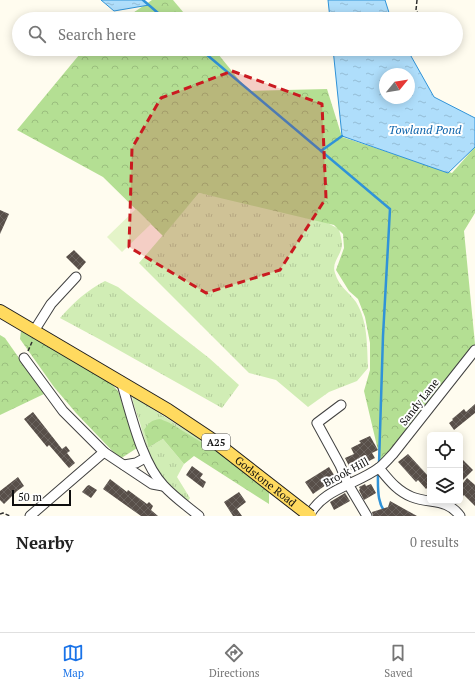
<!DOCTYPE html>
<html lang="en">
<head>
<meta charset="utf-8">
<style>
  :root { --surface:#fff; --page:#f6f6f6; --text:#222; --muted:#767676; --line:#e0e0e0; --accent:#1a73e8 }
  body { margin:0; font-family:"PT Serif",serif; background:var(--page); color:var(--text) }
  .controls { position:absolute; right:12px; bottom:12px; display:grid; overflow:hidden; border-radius:6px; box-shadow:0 2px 10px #0003 }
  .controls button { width:36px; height:36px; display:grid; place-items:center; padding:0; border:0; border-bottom:1px solid var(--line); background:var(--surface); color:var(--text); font:20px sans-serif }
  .compass { position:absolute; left:379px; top:68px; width:36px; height:36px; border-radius:50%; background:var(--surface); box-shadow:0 2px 10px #0003; rotate:60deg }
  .scale { position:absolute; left:12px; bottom:10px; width:59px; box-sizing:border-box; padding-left:4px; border:2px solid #0e0e0e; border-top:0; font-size:11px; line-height:14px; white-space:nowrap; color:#0e0e0e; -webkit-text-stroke:3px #fff; paint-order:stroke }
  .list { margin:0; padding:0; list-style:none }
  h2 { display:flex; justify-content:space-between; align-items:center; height:52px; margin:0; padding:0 16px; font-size:17px }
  h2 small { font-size:13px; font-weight:400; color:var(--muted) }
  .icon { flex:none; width:22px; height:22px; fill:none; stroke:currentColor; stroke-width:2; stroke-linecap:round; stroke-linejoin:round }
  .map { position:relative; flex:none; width:475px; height:516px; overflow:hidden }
  .search { position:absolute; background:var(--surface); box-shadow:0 2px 10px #0003; left:12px; right:12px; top:12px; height:44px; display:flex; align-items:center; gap:10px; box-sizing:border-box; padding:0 14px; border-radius:22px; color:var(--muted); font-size:15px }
  .sheet { height:116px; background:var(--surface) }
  nav { display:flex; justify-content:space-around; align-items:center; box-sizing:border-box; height:56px; border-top:1px solid var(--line); background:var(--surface); font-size:11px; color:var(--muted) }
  nav a { display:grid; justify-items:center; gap:2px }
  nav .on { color:var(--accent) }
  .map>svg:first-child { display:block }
</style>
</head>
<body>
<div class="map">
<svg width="475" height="516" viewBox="0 0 475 516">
  <defs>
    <pattern id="grass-tufts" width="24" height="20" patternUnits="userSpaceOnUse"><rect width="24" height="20" fill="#d1edb5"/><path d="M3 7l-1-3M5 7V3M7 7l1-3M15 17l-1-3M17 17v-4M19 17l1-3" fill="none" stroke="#b2ca9a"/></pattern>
    <pattern id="forest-crowns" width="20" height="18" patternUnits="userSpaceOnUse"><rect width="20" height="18" fill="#b4df93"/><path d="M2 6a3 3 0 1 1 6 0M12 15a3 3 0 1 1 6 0" fill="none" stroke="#9abe7e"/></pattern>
    <pattern id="water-ripples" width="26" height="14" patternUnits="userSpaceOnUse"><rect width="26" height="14" fill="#afdefb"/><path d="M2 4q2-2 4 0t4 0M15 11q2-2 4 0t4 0" fill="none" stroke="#95bdd6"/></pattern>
    <pattern id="building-cross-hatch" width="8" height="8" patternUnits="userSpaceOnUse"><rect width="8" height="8" fill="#584f49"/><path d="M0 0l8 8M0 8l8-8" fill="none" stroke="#6b645f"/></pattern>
  </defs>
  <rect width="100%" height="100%" fill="#fffcef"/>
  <g fill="url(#grass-tufts)">
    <path d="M199,193L316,217L339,229C340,234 342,240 342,244C342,255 331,262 335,273C339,287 349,292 356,302C368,321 367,347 368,368L357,381L329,392L308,407L276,380L249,373L139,263Z"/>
    <path d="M105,281L118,287L209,358L239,385L222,408C168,378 115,347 60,318C74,302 86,291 105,281Z"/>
    <path d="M132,396L220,452L219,454L170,423L149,447L163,439L184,464L177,477L190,498L188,501L180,494L179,496C155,470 149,457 140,423C137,414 133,405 132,396Z"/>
  </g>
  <g fill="url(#forest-crowns)">
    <polygon points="152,0 173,0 189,19 124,19"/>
    <polygon points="84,49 214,49 248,91 327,89 342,137 452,173 475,147 475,213 464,231 475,344 381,463 364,391 370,370 370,343 365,317 358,299 349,291 336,270 344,248 343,234 334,225 199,193 163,236 103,177 17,130"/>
    <polygon points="21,331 107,379 118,391 137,448 120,459 76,413 54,387 20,339"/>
    <polygon points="0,335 5,338 44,394 0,415"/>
    <path d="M160,419L170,423L219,453L220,452L269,487V504L194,456L184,464L163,439L149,447L144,430C149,423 151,420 160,419Z"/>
  </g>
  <polygon fill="#e4f4c8" points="136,209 151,224 122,252 107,237"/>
  <g fill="url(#water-ripples)" stroke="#3093d8" fill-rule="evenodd">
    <polygon points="101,0 144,0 149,5 114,11"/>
    <polygon points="328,0 385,0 391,19 330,19"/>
    <path d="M333,49H407L434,97L475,118V147L448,173L342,136ZM385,74H409V98H385Z"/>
  </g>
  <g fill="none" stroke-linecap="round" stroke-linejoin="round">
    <g stroke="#3093d8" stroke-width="2.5">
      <polyline points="143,0 165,19"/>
      <polyline points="200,49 390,209 383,336 379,464"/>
      <polyline points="321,151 342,136"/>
      <path d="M378,471C378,486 376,506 389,516"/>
    </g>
  </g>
  <g fill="url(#building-cross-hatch)">
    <polygon points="0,210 9,214 0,234"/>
    <polygon points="74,250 86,262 79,270 66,257"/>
    <polygon points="475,404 475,413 454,430 449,423 453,420 452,419 464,409 466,412"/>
    <polygon points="33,412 62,449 66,446 70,451 67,453 75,463 69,468 49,445 47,447 24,419"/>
    <polygon points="370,436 378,450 372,453 375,458 351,470 345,458 354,454 351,448 361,443 359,441"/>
    <polygon points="408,454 430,478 430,485 426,489 418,480 416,482 398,462"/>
    <polygon points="460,457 473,470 460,483"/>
    <polygon points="192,466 203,474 200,478 206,482 203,488 186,475"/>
    <polygon points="329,467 336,478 313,494 305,482"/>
    <polygon points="18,477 24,486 17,491 4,504 0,500 0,491"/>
    <polygon points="467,478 475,485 475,506 464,495 460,500 460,487"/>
    <polygon points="110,479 127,492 128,490 147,504 149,502 153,506 151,510 158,516 141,516 103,489"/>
    <polygon points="365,484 366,486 371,484 376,493 364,500 359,490 360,489 359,487"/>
    <polygon points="89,485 97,490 91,498 82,492 87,486"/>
    <polygon points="239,492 246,502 237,509 242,516 233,516 224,502"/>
    <polygon points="345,493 350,501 334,510 330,502"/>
    <polygon points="390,501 417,516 373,516 372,512 388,507"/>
  </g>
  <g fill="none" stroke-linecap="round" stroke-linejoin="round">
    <g stroke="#414141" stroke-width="11">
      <g id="minor">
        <polyline points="34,331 51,304 76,277"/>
        <polyline points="24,358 63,411 104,452 152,484 163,486"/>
        <path d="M121,381C131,413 141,462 164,486C174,497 187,506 199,516"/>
        <polyline points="341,405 317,423 340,465 348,484 367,516"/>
        <polyline points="124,465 136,463 145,458"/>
        <path d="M379,468C389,480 397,491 412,497C430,504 447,498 460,516"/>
        <polyline points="30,516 104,452"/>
        <path d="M309,516C323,488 357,485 380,467C385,463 389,458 393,454L475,350"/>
      </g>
    </g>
    <g stroke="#1f1f1f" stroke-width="14">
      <g id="major">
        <path id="s1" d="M0,311L168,410L210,438L305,512"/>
      </g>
    </g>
    <g stroke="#303030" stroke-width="1.5" stroke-dasharray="4 2" stroke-linecap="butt">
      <polyline points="417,0 416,10 421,19"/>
      <polyline points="28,351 32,342"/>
      <polyline points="0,514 3,513 10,516"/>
    </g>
    <use href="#minor" stroke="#fff" stroke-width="9"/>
    <use href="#major" stroke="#ffda5f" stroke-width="12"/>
    <g stroke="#1f1f1f" stroke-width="14" stroke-linecap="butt">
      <polyline id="major-bridge" points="305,512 310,516"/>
    </g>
    <use href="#major-bridge" stroke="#ffda5f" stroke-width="12"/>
  </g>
  <path fill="#ca1a20" fill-opacity="0.2" stroke="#ca1a20" stroke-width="3" stroke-dasharray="8 5" stroke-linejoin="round" d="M232,71L322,104L326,198L280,270L206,293L129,247L132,148L161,98Z"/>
  <g text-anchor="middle" stroke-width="4" stroke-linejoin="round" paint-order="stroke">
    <rect fill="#fff" stroke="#565656" stroke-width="1" x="202" y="434" width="28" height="16" rx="3"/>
    <g font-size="10" font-weight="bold" fill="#0e0e0e">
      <text x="216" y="446">A25</text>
    </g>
    <g font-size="11" fill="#0e0e0e" stroke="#fff">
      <text transform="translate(419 402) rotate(-52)" y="4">Sandy Lane</text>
      <text transform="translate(346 472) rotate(-28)" y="4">Brook Hill</text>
      <text dy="4" stroke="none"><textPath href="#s1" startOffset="316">Godstone Road</textPath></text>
    </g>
    <g font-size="12" font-style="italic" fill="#0c63ab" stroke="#fff">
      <text x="425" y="134">Towland Pond</text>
    </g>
  </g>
</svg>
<div class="controls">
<button><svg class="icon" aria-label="locate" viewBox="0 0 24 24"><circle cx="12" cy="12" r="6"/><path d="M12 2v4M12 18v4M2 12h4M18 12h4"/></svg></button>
<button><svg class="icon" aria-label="layers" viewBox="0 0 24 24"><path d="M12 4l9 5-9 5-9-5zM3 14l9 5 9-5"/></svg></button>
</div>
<svg class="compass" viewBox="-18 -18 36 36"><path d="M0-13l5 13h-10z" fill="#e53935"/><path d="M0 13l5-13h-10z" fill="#767676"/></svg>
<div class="scale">50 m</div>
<div class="search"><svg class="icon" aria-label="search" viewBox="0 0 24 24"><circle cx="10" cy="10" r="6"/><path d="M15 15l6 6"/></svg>Search here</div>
</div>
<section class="sheet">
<h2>Nearby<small>0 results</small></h2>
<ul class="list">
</ul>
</section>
<nav>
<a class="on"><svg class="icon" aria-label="map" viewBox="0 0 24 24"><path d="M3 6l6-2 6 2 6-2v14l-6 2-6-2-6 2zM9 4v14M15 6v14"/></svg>Map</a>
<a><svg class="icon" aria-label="directions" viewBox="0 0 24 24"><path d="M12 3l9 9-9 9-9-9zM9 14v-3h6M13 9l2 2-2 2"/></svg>Directions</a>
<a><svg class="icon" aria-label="saved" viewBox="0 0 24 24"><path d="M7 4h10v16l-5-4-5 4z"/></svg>Saved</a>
</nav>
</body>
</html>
